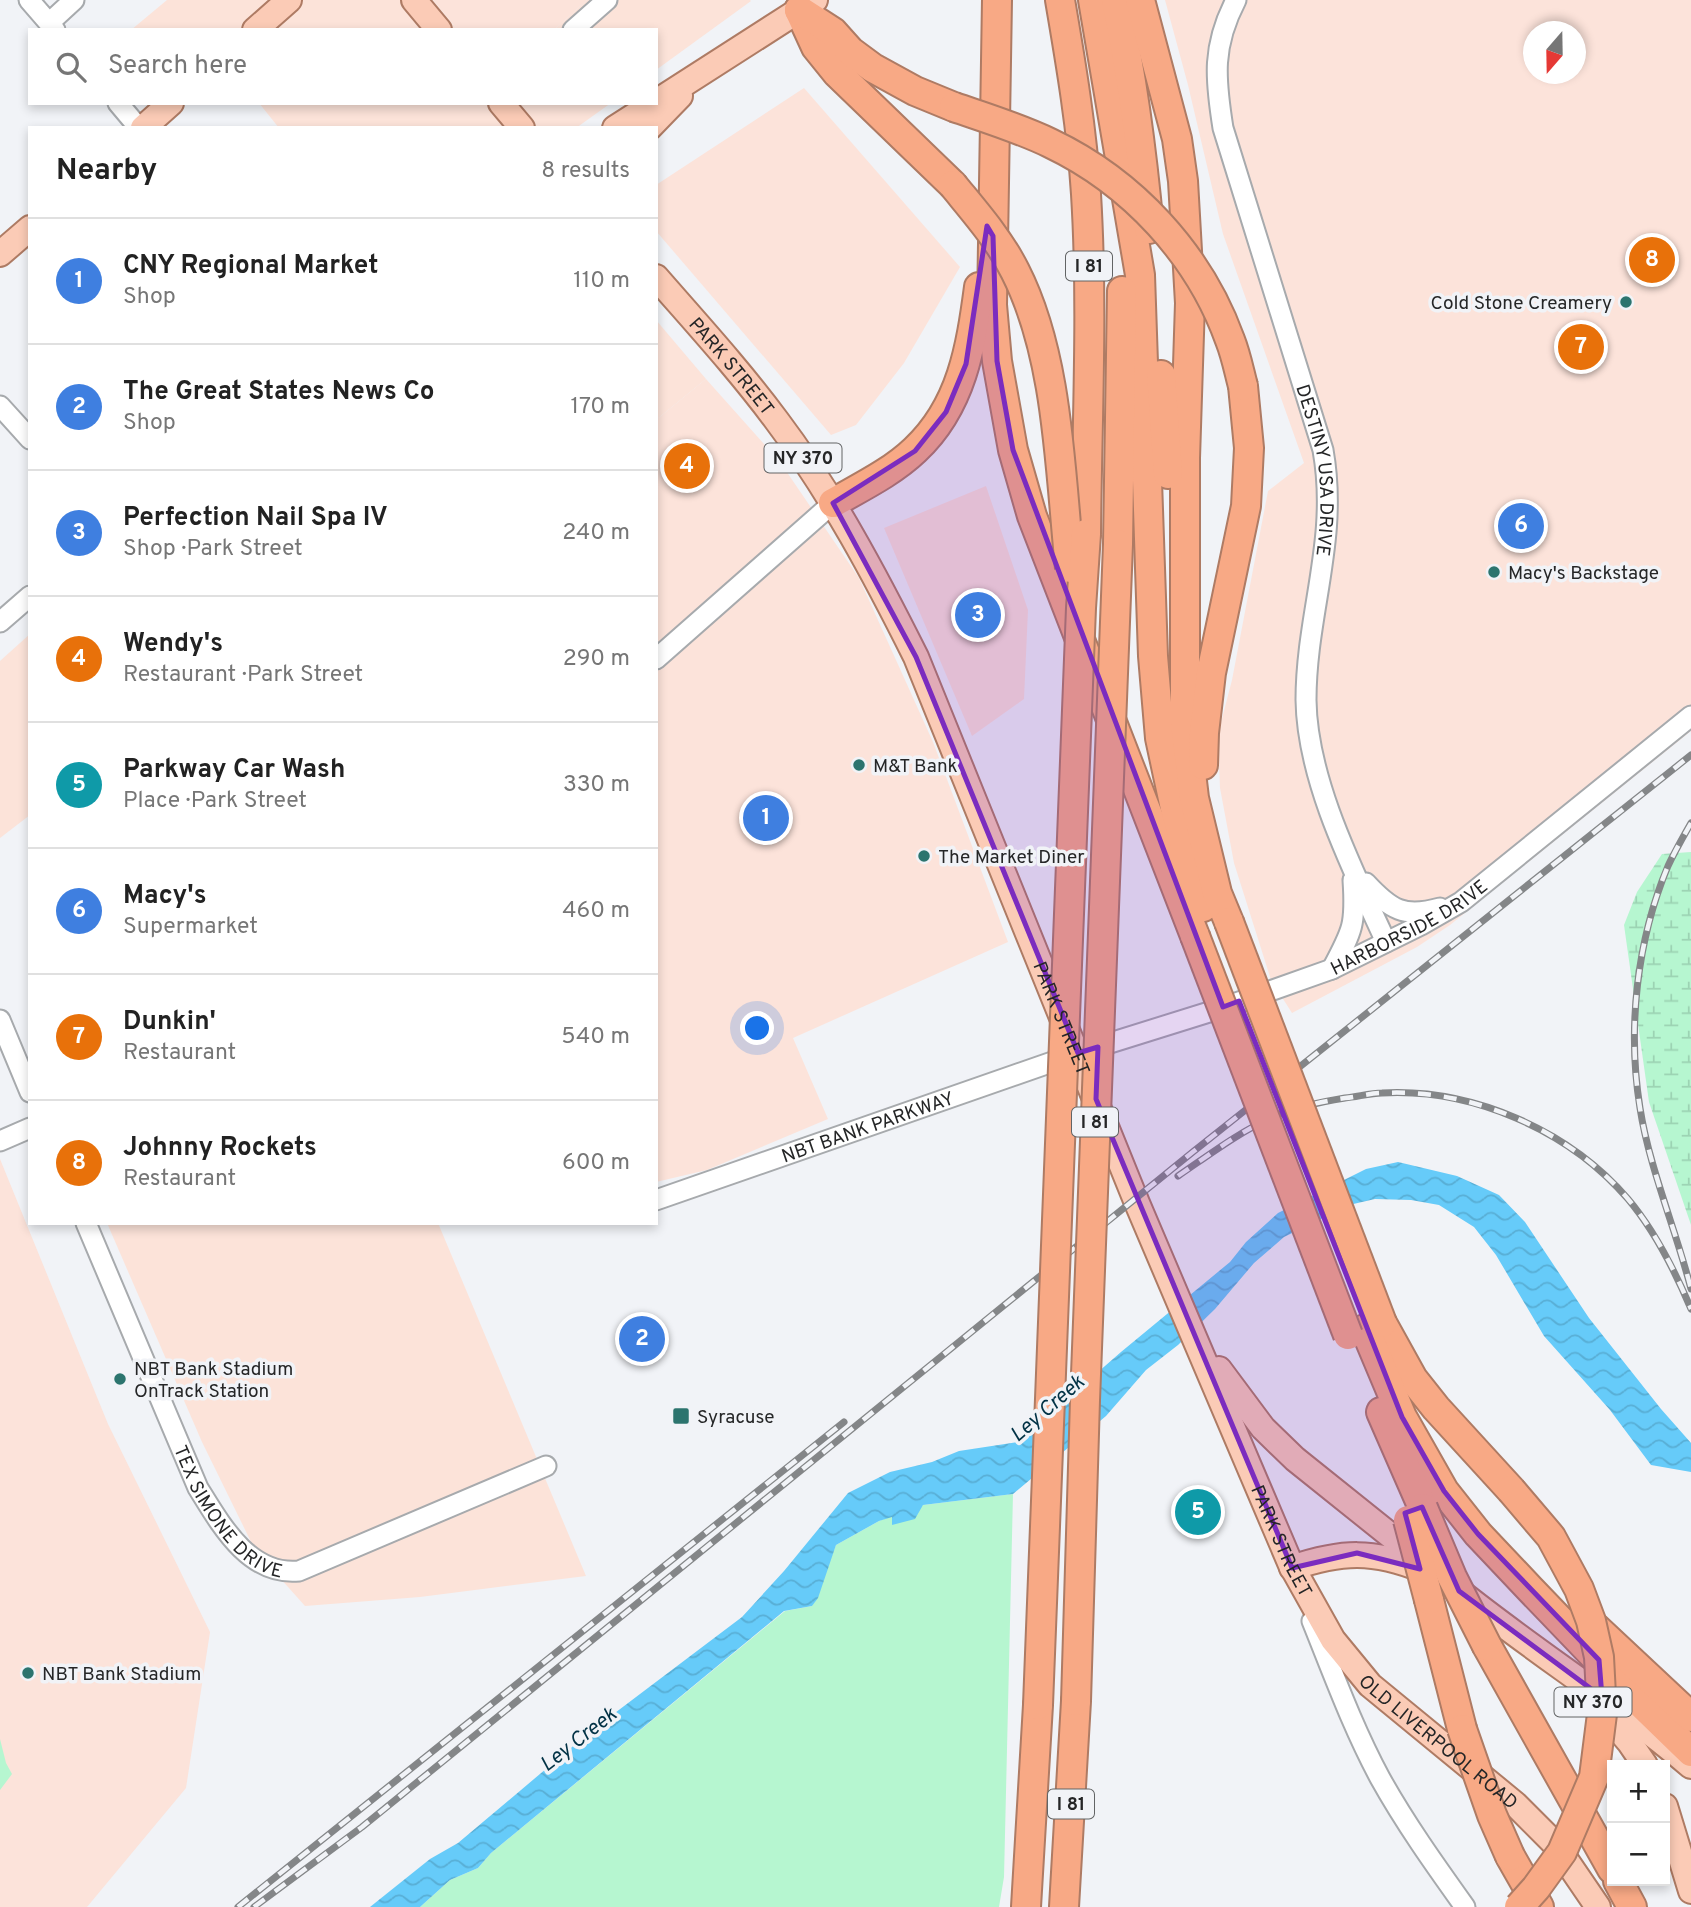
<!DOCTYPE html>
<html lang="en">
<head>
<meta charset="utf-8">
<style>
  :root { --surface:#fff; --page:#f2f2f2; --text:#222; --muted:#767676; --line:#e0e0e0; --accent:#b45309 }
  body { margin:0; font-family:Overpass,sans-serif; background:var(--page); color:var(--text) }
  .controls { position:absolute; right:21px; bottom:21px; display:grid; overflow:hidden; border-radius:0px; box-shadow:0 4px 10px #0003 }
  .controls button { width:63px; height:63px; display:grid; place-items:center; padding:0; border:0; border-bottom:2px solid var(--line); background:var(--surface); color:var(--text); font:35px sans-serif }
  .compass { position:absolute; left:1523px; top:21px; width:63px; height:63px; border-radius:50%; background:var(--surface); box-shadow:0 4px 10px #0003; rotate:200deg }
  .you { position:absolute; left:758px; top:1029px; width:24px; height:24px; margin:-18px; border:5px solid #fff; border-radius:50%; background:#1a73e8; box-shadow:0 0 0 10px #1a73e833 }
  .badge { display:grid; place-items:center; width:46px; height:46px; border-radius:50%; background:var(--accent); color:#fff; font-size:23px; font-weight:700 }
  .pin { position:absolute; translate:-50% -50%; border:4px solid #fff; box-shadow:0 2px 7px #0006 }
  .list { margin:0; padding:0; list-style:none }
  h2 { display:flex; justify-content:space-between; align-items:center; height:91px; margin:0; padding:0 28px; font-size:30px }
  h2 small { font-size:23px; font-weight:400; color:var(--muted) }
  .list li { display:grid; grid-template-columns:46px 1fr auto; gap:21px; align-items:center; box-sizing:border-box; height:126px; padding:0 28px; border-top:2px solid var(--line) }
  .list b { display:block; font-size:26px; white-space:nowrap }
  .list p { margin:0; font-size:23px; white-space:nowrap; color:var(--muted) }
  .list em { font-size:23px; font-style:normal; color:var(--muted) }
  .icon { flex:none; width:38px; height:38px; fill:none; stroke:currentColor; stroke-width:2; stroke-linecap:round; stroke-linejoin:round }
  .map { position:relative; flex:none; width:1691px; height:1907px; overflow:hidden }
  .search { position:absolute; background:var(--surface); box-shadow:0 4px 10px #0003; left:28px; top:28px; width:630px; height:77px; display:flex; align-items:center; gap:18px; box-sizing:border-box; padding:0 24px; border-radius:0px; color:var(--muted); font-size:26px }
  .panel { position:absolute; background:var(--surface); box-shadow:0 4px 10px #0003; left:28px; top:126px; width:630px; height:1099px; border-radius:0px }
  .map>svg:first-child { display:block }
</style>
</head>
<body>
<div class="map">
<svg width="1691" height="1907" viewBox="0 0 1691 1907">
  <defs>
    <pattern id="wetland-marsh" width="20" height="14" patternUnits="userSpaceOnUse" patternTransform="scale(1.75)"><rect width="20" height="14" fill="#b6f6d0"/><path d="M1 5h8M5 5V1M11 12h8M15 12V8" fill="none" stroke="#9cd3b3"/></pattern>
    <pattern id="water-waves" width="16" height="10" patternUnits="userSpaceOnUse" patternTransform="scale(1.75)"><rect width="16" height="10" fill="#66cbf9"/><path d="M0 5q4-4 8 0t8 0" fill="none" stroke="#58aed5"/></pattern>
  </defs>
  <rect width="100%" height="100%" fill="#f1f3f7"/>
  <g fill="#fce3da" fill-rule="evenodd">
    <polygon points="433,0 587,0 554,30 458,30"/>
    <path d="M1165,0H1691V731L1450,925L1417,947L1292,1013L1271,980L1234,863L1220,788L1218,734L1232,680L1268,491L1304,463L1223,234L1188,85ZM1534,32H1576V74H1534Z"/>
    <polygon points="804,88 960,267 904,363 856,425 831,435 656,231 656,185"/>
    <polygon points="706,379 780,462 859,578 933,742 1008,942 793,1038 828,1119 707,1170 656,1182 656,420"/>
    <polygon points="986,486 1028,610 1024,699 972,736 884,528"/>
    <polygon points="0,1159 108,1424 210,1632 186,1788 87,1907 0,1907"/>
  </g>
  <g fill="#fce3d9">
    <polygon points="167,0 276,0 242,30 131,30"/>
    <polygon points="300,0 433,0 458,30 272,30"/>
    <polygon points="587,0 750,0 751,1 656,70 656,30 554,30"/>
    <polygon points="259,103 611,103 576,128 279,128"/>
    <polygon points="656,320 706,379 656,420"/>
    <polygon points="30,634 30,815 0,838 0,661"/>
    <polygon points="107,1223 438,1223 586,1576 420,1597 305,1606 255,1550 202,1442"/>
  </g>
  <g fill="#b6f6d0">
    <polygon points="1013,1494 1004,1877 999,1907 420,1907 450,1880 478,1868 491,1853 785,1611 812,1606 836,1545 879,1521 892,1516 892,1525 923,1505"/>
    <polygon points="0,1739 6,1763 12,1774 0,1790"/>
  </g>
  <polygon fill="url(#wetland-marsh)" points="1691,852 1691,1225 1649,1102 1624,925 1637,892 1662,854"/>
  <polygon fill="url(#water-waves)" points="1398,1162 1457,1176 1499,1195 1525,1222 1589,1318 1661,1409 1691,1443 1691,1472 1651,1465 1610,1410 1544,1336 1496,1255 1474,1227 1439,1205 1411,1200 1375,1199 1349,1205 1284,1237 1254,1263 1215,1309 1178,1345 1146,1370 1106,1416 1013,1494 923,1505 915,1519 892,1525 892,1517 879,1521 836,1545 818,1598 812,1606 784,1611 491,1853 478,1868 450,1880 420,1907 370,1907 430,1859 458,1843 591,1731 742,1617 784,1571 848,1493 890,1472 932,1462 959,1451 1018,1442 1121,1352 1230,1262 1246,1242 1278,1213 1366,1169"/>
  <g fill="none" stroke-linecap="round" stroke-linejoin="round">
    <g stroke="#a7aaad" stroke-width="23">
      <g id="minor">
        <polyline points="29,0 55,30"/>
        <path id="s1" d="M1236,0C1212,46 1215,78 1223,128L1323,450C1339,540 1306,613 1306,700C1307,780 1353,870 1386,942"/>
        <polyline points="49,23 74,0"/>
        <polyline points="573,30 607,0"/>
        <polyline points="118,103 139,128"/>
        <polyline points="0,406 30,439"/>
        <polyline points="0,622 30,596"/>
        <polyline points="656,659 833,503"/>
        <path d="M1366,883C1391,910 1404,918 1440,908"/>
        <path d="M1332,969C1353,930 1356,924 1353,880"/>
        <polyline points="0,1020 30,1092"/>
        <polyline points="0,1141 30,1128"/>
        <path id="s2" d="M656,1200L1078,1053L1222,1008L1332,969L1421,925L1461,902L1691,716"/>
        <path id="s3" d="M86,1223L198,1488C221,1525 249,1576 299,1571L546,1466"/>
        <path d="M1312,1621C1333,1673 1353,1728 1380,1778C1405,1823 1435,1865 1465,1907"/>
      </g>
    </g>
    <g stroke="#ae7b64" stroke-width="28">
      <g id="major">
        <polyline points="414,0 439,30"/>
        <polyline points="255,30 289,0"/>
        <polyline points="656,102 815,0"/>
        <polyline points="501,103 522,128"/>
        <polyline points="143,128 171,103"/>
        <polyline points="615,128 654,103"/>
        <polyline points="649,128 680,96"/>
        <polyline points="0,254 30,228"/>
        <path id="s4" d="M656,277C697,324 740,371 777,421C832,494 875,575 916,657L1137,1203L1291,1565L1333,1640L1370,1685L1515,1804L1555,1844L1598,1907"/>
        <polyline points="1219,1369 1263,1428 1295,1459 1426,1564"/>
        <path d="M1292,1568C1342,1551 1373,1550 1423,1570"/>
        <path d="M1459,1591C1535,1652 1617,1703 1691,1766"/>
        <polyline points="1600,1708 1630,1743 1645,1765"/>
        <polyline points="1665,1806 1691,1891"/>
      </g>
    </g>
    <g stroke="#ae7b64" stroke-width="32">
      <g id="highway">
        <polyline points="997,0 992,305 997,361 1013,450 1032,516 1195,936"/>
        <path d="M1060,0C1071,64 1082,130 1086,194C1093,307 1087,421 1086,534"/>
        <polyline points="1093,0 1140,275 1153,656 1160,738 1176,813 1203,907"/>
        <path d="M1116,0C1132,76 1142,152 1149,229"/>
        <polyline points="1140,0 1177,139 1183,181 1190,303 1185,458 1185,723 1194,798 1217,893 1229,922"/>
        <polyline points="799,10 816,47 837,73 953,185"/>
        <polyline points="799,10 833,32 850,51 873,68 915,91 954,107"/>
        <polyline points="1161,375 1168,474"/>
        <path d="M833,503C861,487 892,472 915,450C962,406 971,347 979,287"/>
        <polyline points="1118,544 1122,291"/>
        <polyline points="1203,765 1204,733 1211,673 1246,506 1249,448 1243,386"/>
        <polyline points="1382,1323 1413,1379 1436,1408 1511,1490"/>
        <polyline points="1365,1329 1402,1417 1444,1491 1478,1534 1530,1589 1626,1689 1691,1752"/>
        <polyline points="1381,1412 1423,1508"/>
        <polyline points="1429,1600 1462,1729"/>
        <polyline points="1583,1616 1691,1717"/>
        <polyline points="1487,1646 1612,1869"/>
        <polyline points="1510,1856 1539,1907"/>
        <polyline points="1618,1881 1632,1907"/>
        <polyline points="1026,1907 1038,1705"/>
        <polyline points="1064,1907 1076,1701"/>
      </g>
    </g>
    <use href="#minor" stroke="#fff" stroke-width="19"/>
    <use href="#major" stroke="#fbcbb6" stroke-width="24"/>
    <use href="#highway" stroke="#f8a985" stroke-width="28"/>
    <g stroke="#848688" stroke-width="7">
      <g id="rail">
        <path d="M1691,823C1683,837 1675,851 1668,866C1637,940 1627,1028 1640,1108C1649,1167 1676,1230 1691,1289"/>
        <path d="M1178,1176C1209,1155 1239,1132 1273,1117C1296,1107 1320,1102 1345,1098C1357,1097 1370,1093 1382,1093C1472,1088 1569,1130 1628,1199C1655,1231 1675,1271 1691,1309"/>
        <polyline points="238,1907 844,1422"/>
        <polyline points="254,1907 362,1827 1194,1151 1691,755"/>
      </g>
    </g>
    <use href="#rail" stroke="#f1f3f7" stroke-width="4.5" stroke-dasharray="13" stroke-linecap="butt"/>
    <g stroke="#ae7b64" stroke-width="32" stroke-linecap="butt">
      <g id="highway-bridge">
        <path d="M954,107C986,118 1019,128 1050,143C1132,182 1199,254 1230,340C1236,355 1239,371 1243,386"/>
        <path d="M953,185C975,212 999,239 1015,271C1059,357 1060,473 1070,568"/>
        <polyline points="1229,922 1382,1323"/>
        <polyline points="1195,936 1348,1335"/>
        <polyline points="1511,1490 1551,1537 1579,1589 1591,1621 1599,1657 1602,1714 1594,1777 1562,1852 1536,1888 1519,1907"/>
        <polyline points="1423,1508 1452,1577 1487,1646"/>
        <polyline points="1408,1520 1429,1600"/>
        <polyline points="1076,1701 1085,1400 1118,544"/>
        <polyline points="1038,1705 1081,608 1086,534"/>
        <polyline points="1462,1729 1492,1815 1510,1856"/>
      </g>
    </g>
    <use href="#highway-bridge" stroke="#f8a985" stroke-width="28"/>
  </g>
  <path fill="#7b2cbf" fill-opacity="0.2" stroke="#7b2cbf" stroke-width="5" stroke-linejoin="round" d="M987,226L993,236L997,361L1013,450L1223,1007L1239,1001L1402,1417L1444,1491L1478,1534L1599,1660L1602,1697L1459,1591L1422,1507L1405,1513L1420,1569L1357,1553L1292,1568L1096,1099L1098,1047L1078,1053L916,657L833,503L915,451L946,412L966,364Z"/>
  <g fill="#2c746e" stroke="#f1f3f7" stroke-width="2.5">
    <circle cx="1626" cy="302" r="7"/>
    <circle cx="1494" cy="572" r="7"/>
    <circle cx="859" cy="765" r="7"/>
    <circle cx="924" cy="856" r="7"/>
    <circle cx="120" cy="1379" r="7"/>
    <rect x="672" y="1407" width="18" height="18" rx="3.5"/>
    <circle cx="28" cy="1673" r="7"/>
  </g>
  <g text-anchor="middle" stroke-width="7" stroke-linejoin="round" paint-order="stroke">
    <g fill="#f1f3f7" stroke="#626465" stroke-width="2">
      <rect x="1066" y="251.5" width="46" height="29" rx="5"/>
      <rect x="764.5" y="443.5" width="77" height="29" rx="5"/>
      <rect x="1072" y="1107.5" width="46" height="29" rx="5"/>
      <rect x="1554.5" y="1687.5" width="77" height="29" rx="5"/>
      <rect x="1048" y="1789.5" width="46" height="29" rx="5"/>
    </g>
    <g font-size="18" font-weight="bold" fill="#252627">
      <text x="1089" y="272">I 81</text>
      <text x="803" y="464">NY 370</text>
      <text x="1095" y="1128">I 81</text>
      <text x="1593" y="1708">NY 370</text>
      <text x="1071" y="1810">I 81</text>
    </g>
    <g font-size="19" fill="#252627" stroke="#f1f3f7" text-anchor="start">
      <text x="1612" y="309" text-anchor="end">Cold Stone Creamery</text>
      <text x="1508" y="579">Macy's Backstage</text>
      <text x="873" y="772">M&amp;T Bank</text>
      <text x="938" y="863">The Market Diner</text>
      <text x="134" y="1375">NBT Bank Stadium<tspan x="134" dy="22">OnTrack Station</tspan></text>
      <text x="697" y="1423">Syracuse</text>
      <text x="42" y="1680">NBT Bank Stadium</text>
    </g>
    <g font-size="19" fill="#252627" stroke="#f1f3f7">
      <text dy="7" stroke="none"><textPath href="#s4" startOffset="117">PARK STREET</textPath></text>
      <text dy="7" stroke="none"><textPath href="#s1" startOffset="488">DESTINY USA DRIVE</textPath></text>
      <text dy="7" stroke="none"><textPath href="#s2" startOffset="802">HARBORSIDE DRIVE</textPath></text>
      <text dy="7" stroke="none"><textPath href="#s4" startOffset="852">PARK STREET</textPath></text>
      <text dy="7" stroke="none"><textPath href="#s2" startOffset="224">NBT BANK PARKWAY</textPath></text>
      <text dy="7" stroke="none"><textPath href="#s3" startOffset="326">TEX SIMONE DRIVE</textPath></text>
      <text dy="7" stroke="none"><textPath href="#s4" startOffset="1419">PARK STREET</textPath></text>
      <text dy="7" stroke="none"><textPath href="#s4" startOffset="1678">OLD LIVERPOOL ROAD</textPath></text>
    </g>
    <g font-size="21" font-style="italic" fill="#023245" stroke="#f1f3f7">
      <text transform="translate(1047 1408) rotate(-41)" y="7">Ley Creek</text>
      <text transform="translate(578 1739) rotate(-38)" y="7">Ley Creek</text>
    </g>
  </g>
</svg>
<div class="controls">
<button>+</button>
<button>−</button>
</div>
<svg class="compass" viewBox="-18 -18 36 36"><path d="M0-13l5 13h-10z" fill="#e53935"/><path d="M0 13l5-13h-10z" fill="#767676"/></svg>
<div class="you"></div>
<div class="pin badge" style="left:766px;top:818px;background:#3f7fe0">1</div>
<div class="pin badge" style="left:642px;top:1339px;background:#3f7fe0">2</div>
<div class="pin badge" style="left:978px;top:615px;background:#3f7fe0">3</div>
<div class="pin badge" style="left:687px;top:466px;background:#e8710a">4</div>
<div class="pin badge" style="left:1198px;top:1512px;background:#0f9aa8">5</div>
<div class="pin badge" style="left:1521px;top:526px;background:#3f7fe0">6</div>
<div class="pin badge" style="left:1581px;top:347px;background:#e8710a">7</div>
<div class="pin badge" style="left:1652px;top:260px;background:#e8710a">8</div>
<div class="search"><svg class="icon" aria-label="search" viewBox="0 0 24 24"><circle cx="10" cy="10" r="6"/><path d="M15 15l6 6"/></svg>Search here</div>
<section class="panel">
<h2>Nearby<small>8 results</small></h2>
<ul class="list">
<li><span class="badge" style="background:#3f7fe0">1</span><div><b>CNY Regional Market</b><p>Shop</p></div><em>110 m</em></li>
<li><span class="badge" style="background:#3f7fe0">2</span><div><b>The Great States News Co</b><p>Shop</p></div><em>170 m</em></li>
<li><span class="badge" style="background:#3f7fe0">3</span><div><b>Perfection Nail Spa IV</b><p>Shop · Park Street</p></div><em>240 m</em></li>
<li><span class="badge" style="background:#e8710a">4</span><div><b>Wendy's</b><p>Restaurant · Park Street</p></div><em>290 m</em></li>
<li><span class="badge" style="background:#0f9aa8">5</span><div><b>Parkway Car Wash</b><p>Place · Park Street</p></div><em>330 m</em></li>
<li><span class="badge" style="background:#3f7fe0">6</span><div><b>Macy's</b><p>Supermarket</p></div><em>460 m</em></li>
<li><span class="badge" style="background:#e8710a">7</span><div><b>Dunkin'</b><p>Restaurant</p></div><em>540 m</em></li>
<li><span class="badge" style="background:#e8710a">8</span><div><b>Johnny Rockets</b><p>Restaurant</p></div><em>600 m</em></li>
</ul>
</section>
</div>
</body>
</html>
